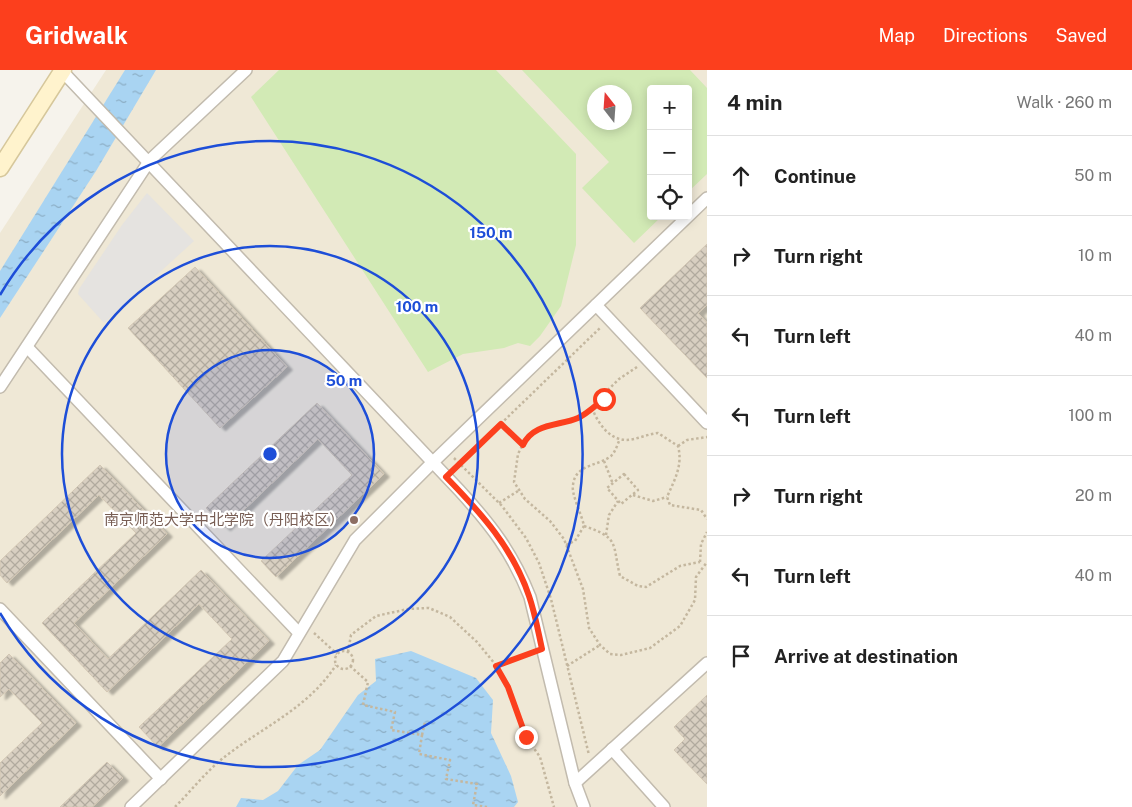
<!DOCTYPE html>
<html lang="en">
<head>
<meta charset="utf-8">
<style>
  :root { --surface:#fff; --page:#f2f2f2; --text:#222; --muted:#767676; --line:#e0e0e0; --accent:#fc3f1d }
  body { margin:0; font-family:"Public Sans","Noto Sans SC",sans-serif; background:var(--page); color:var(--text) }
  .controls { position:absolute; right:15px; top:15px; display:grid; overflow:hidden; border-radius:5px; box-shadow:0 2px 12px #0003 }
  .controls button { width:45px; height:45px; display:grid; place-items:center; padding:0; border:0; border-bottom:1px solid var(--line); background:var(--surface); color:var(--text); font:25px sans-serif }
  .compass { position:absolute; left:587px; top:15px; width:45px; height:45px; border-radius:50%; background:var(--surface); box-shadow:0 2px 12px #0003; rotate:343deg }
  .stop { position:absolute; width:15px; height:15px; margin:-11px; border:4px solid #fc3f1d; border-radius:50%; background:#fff }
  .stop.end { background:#fc3f1d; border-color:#fff; box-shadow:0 1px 5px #0008 }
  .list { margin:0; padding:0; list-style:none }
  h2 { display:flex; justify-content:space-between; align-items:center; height:65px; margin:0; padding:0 20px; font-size:21px }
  h2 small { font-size:16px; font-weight:400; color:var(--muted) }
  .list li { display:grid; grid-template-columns:32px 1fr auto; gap:15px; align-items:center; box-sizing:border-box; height:80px; padding:0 20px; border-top:1px solid var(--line) }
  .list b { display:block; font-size:19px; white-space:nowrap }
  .list em { font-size:16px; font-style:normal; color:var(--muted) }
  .icon { flex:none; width:28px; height:28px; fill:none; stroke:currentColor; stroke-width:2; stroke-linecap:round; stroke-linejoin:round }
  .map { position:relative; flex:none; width:707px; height:737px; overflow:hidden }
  header { display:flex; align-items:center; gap:30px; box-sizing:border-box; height:70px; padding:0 25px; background:var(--accent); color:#fff }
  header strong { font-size:24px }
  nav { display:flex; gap:28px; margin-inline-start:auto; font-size:18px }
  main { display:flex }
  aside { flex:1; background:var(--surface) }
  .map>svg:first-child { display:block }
</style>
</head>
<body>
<header>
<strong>Gridwalk</strong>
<nav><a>Map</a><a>Directions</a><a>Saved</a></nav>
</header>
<main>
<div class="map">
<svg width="707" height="737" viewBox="0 0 707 737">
  <defs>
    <pattern id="water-ripples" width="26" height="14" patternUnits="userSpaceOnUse" patternTransform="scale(1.25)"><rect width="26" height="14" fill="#a9d4f2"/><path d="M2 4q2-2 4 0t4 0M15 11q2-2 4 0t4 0" fill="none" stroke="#8caec5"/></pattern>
    <pattern id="building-cross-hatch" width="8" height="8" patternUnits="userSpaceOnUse" patternTransform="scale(1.25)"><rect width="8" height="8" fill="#d8cfc1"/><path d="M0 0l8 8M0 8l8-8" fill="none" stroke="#b1aa9e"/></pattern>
    <filter id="shadow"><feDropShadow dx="5.5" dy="3" stdDeviation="1" flood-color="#0004"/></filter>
  </defs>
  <rect width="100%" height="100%" fill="#f6f3ec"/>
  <path fill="#efe8d6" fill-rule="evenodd" d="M106,0H707V737H0V163ZM651,19H688V146H651ZM594,22H624V52H594Z"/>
  <g fill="#d2eab5" fill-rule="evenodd">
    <polygon points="279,0 496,0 576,84 576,175 561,236 540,266 530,276 518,273 504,278 463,284 428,302 251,27"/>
    <path d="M522,0H690L707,18V104L688,122V19H651V146H662L634,173L582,118L609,92ZM594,22H624V52H594Z"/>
  </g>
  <polygon fill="#e5e3e0" points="147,123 194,171 104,253 78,224 79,219 122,155"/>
  <g fill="url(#water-ripples)">
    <polygon points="125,0 156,0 96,101 0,248 0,201"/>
    <polygon points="411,581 476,608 493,630 491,663 511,706 518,732 514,737 236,737 241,728 263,730 278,721 298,695 320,680 358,625 376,611 375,589"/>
  </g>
  <g fill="url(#building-cross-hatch)" stroke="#d3c7b4" filter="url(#shadow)">
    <polygon points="707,174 707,235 698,243 707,253 707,308 640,238"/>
    <polygon points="195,197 287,297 220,358 128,258"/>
    <polygon points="317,333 384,404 276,507 261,491 352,405 318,369 225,458 206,438"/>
    <polygon points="100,395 167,464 74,553 108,589 201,500 269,571 158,677 139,657 232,569 199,534 107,622 42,553 136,463 99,425 7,513 0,505 0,491"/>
    <polygon points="9,584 76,653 0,726 0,693 42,653 9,619 0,627 0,593"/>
    <polygon points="707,625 707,714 674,680 685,669 674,657"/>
    <polygon points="107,692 123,708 92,737 60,737"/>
  </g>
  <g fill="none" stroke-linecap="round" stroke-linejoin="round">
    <g stroke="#c2bbae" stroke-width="14">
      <g id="street">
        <path d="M62,1L459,420C491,455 512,482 530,527L575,713L584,737"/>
        <polyline points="596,235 707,353"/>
        <polyline points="27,277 299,563"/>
        <polyline points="0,317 150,90 246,0"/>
        <polyline points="0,539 161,709"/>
        <polyline points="612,679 664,737"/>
        <polyline points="575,713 707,593"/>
        <polyline points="131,737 283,591 355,470 432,393 707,128"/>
      </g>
    </g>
    <g stroke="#d6c79b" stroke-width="19">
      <polyline id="secondary" points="0,98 63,0"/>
    </g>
    <g stroke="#c4b79f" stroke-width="2.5" stroke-dasharray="2.5 2.5" stroke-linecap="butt">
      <polyline points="637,297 619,309 609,319 604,329 580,347 564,353 546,355 525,370 518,384 514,412 525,429 550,451 564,469 583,519 589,558 600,575 610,584 621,585 650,578 680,556 695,530 696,507 707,492"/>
      <path d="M592,338C598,353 608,369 626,370C636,370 647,364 658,363L678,376C683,395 675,409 667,427L670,435L701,440L707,449"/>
      <polyline points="501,354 523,375"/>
      <polyline points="678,376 687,370 707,367"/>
      <polyline points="454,388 502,436 526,468 539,493 551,529 589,685"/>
      <polyline points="604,391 613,414"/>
      <polyline points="454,399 601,257"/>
      <polygon points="624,404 638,420 621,434 607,418"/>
      <polyline points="633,425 653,431 667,427"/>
      <polyline points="499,433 518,421"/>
      <path d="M584,456C620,468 612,473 620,506L638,516L646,517L680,496L700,492"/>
      <polyline points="606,465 609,445 618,431"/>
      <path d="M566,475L575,471L584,456C582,445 571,424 573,415C575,394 599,396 611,386C616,381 617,375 620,369"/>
      <polyline points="700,492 701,474 707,462"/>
      <polyline points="314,563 337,584"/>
      <circle cx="344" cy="590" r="9"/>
      <polyline points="348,582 351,565 376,546 408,539 429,538 450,547 477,572 495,594 508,617 526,667 540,687 554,737"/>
      <polyline points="350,596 368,612 363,635 395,642 391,660 422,665 419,684 450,690 446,709 477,714 473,735 487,737"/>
      <polyline points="496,596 532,583"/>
      <polyline points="567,596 600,575"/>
      <polyline points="422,665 425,652"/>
      <path d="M175,737C192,720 208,699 227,685C265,656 309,637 336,595"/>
    </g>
    <use href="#street" stroke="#fff" stroke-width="11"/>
    <use href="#secondary" stroke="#fff3cd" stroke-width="16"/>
  </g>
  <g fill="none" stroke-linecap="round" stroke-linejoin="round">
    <path stroke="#fc3f1d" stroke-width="6" d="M526,667L508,617L496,596L542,579C538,561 535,543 529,526C513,478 481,443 446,407L501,354L523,375C533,353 559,356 578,348C587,344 596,335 604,329"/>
  </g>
  <circle cx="270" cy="384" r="104" fill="#1d4ed8" fill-opacity=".12"/>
  <g fill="none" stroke="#1d4ed8" stroke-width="2.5">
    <circle cx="270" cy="384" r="104"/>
    <circle cx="270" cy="384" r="208"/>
    <path d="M0 225A313 313 0 1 1 0 543"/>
  </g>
  <circle fill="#8d6e63" stroke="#fff" stroke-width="2" cx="354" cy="450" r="5"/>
  <g text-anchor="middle" stroke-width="4.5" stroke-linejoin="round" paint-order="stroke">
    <g font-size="15" fill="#785e54" stroke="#fff" text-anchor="end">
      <text x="344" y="455">南京师范大学中北学院（丹阳校区）</text>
    </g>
  </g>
  <circle cx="270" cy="384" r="8" fill="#1d4ed8" stroke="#fff" stroke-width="2.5"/>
  <g font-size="15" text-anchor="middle" font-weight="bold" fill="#1d4ed8" stroke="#fff" stroke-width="4.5" stroke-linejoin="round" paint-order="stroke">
    <text x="491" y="168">150 m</text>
    <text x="417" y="242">100 m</text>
    <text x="344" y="316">50 m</text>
  </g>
</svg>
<div class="controls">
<button>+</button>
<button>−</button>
<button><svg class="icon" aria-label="locate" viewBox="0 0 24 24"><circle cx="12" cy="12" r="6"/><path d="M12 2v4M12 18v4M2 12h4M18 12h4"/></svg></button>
</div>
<svg class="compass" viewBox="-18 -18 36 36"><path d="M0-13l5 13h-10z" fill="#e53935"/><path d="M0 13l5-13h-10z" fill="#767676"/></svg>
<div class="stop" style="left:604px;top:329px"></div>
<div class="stop end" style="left:526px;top:667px"></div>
</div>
<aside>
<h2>4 min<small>Walk · 260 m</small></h2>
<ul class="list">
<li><svg class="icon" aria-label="ahead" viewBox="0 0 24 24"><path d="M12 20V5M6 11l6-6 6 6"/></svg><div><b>Continue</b></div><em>50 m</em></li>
<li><svg class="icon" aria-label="right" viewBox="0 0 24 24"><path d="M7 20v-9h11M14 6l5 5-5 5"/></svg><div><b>Turn right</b></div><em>10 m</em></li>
<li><svg class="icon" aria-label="left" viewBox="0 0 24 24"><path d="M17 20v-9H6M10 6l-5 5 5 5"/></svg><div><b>Turn left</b></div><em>40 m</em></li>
<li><svg class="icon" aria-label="left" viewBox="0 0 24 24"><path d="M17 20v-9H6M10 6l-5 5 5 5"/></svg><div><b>Turn left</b></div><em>100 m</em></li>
<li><svg class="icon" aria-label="right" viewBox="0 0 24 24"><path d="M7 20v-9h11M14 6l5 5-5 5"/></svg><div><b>Turn right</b></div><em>20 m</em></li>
<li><svg class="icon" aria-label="left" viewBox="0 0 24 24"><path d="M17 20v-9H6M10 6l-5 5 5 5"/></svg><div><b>Turn left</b></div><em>40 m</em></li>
<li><svg class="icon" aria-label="arrive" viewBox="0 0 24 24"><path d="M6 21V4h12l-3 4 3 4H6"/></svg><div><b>Arrive at destination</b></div></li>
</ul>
</aside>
</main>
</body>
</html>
